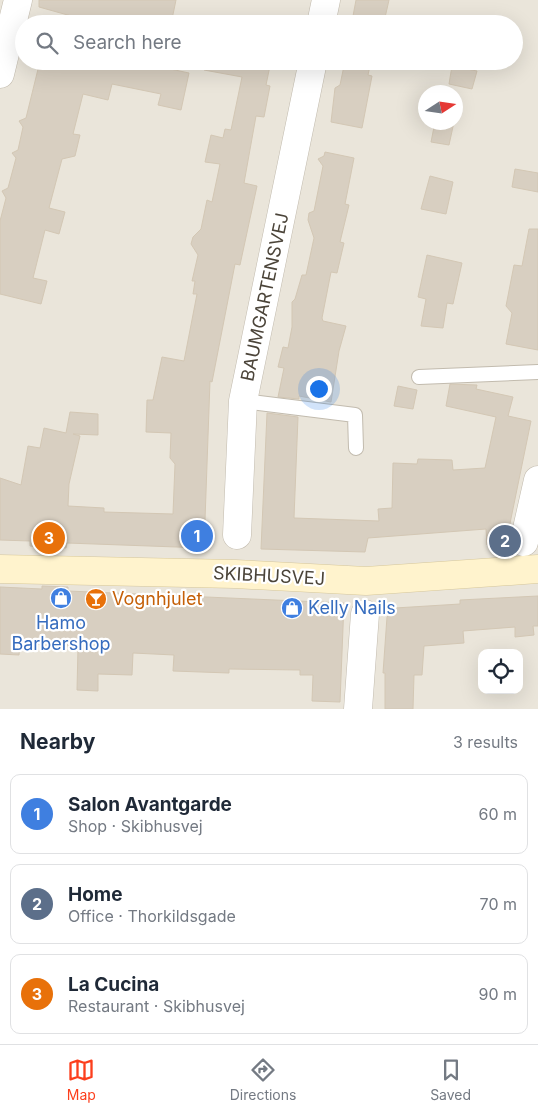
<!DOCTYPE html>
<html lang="en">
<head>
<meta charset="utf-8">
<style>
  :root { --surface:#fff; --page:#f2f2f3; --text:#1f2937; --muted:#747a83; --line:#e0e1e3; --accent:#fc3f1d }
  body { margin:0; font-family:Inter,sans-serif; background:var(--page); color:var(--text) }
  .controls { position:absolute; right:15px; bottom:15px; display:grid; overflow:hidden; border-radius:10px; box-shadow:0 5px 20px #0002 }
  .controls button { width:45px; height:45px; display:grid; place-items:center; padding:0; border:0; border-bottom:1px solid var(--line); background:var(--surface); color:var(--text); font:25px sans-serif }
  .compass { position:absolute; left:418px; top:85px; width:45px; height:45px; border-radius:50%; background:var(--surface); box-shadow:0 5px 20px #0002; rotate:78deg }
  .you { position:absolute; left:318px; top:388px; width:18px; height:18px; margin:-12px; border:4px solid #fff; border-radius:50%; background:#1a73e8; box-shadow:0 0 0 8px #1a73e833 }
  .badge { display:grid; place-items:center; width:32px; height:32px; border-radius:50%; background:var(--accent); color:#fff; font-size:16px; font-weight:700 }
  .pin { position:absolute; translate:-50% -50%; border:2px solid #fff; box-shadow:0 1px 5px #0006 }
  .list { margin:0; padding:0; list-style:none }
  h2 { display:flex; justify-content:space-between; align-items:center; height:65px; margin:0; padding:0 20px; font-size:21px }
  h2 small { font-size:16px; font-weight:400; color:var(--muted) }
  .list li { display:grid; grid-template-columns:32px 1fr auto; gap:15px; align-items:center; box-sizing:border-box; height:80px; margin:0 10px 10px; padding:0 10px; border:1px solid var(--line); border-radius:10px }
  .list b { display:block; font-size:19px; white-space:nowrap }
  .list p { margin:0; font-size:16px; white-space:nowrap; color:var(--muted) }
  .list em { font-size:16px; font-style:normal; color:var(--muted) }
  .icon { flex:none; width:28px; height:28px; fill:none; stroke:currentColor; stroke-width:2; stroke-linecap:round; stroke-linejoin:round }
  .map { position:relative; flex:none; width:538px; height:709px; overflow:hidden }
  .search { position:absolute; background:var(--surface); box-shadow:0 5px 20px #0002; left:15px; right:15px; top:15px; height:55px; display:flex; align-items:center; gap:12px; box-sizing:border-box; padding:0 18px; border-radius:28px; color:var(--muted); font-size:19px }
  .sheet { height:335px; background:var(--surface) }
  nav { display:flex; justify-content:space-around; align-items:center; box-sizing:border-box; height:70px; border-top:1px solid var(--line); background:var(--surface); font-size:14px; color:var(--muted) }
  nav a { display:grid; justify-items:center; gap:2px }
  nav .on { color:var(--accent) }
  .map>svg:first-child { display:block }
</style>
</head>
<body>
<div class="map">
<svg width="538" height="709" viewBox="0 0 538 709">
  <rect width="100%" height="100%" fill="#f6f3ec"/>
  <path fill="#eae5da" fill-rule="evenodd" d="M0,0H538V709H0ZM24,24H514V61H24ZM426,92H456V122H426ZM482,653H519V690H482Z"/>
  <g fill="#d8cfc1" stroke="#d3c7b4">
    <polygon points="39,0 176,0 171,24 100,24 39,7"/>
    <polygon points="356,0 389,0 384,22 353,16"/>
    <polygon points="40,61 162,61 161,67 189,73 181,110 158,105 161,94 112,84 108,100 83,94 73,134 80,135 75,156 62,159 49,208 65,212 59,234 45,230 33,278 47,281 41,304 0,294 0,221 6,198 2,191 8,188 16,158 12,153 18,150 23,127 19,121 26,118"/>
    <polygon points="204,61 271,61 266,85 270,86 264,117 256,116 244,183 257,186 240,265 235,264 212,382 210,381 204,548 67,543 66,548 30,546 30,541 0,540 0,478 21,485 28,446 40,448 44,428 66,433 70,412 98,414 98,435 73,434 80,436 69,484 68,506 104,508 104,512 173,514 175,464 170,458 171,433 146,432 147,400 153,400 162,357 184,361 197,294 193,294 195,281 192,281 198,255 191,244 193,237 201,229 207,200 212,202 220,164 205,162 211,135 223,138 225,129 231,130 242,77 204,70"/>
    <polygon points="345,61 371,61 368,75 372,76 362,128 331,122 335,88 340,85"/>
    <polygon points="452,66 477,71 472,89 449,84"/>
    <polygon points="435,122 454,122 449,145 431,142"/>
    <polygon points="325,152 354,158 345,204 349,205 340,242 344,243 337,273 331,272 322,318 323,321 346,326 339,351 331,402 299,396 299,399 278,397 284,368 278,367 283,347 288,348 292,327 292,302 295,299 302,275 306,275 314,238 308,220 309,213 314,211 323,166 318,159 324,156"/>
    <polygon points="515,169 538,173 538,192 512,187"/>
    <polygon points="430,176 453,182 446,214 421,209"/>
    <polygon points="529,229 538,229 538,350 506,344 512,313 506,306 514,265 522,266"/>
    <polygon points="427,255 462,263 453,304 447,303 443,328 421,326 426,299 418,297"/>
    <polygon points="450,384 477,385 476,389 513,397 508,416 531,421 507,538 500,544 487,545 486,529 368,538 365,552 261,549 267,413 298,417 294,518 379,521 378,509 392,508 393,463 417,464 418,459 452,460 453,470 485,468 496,417 446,406"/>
    <polygon points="398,386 417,390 413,409 394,406"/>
    <polygon points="42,586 68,587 68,591 344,603 340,702 312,701 313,675 300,675 300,670 229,669 229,673 173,671 174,655 133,653 132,675 98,674 98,691 77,690 78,648 20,643 19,655 0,654 0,587 42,589"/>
    <polygon points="538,596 538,626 533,626 534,635 515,637 515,627 463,631 464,643 424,646 422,675 414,675 413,709 385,709 385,673 383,673 387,617 395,608 460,604 460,600"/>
  </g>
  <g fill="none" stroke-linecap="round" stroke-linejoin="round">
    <g stroke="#c2bbae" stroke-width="16">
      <g id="lane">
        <polyline points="419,377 538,372"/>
        <polyline points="243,401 355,415 356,448"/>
      </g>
    </g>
    <g stroke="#c2bbae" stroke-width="29">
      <g id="street">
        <polyline points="321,24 326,0"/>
        <polyline points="0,74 18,0"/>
        <polyline points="237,535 243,401 313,61"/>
        <polyline points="524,542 538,480"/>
        <polyline points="358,709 365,614"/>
      </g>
    </g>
    <g stroke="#d6c79b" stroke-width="29">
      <polyline id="secondary" points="0,569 235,574 366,581 538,569"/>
    </g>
    <use href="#lane" stroke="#fff" stroke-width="14"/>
    <use href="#street" stroke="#fff" stroke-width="28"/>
    <use href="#secondary" stroke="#fff3cd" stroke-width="28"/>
  </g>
  <defs>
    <g id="shop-disc" transform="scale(1.125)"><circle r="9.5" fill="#3f7fe0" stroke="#fff"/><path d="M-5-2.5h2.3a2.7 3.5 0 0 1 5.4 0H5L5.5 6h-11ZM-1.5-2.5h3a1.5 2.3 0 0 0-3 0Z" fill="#fff"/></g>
    <g id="bar-disc" transform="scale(1.125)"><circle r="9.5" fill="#e8710a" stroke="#fff"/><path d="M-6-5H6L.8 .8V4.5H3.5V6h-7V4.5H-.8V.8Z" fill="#fff"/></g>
  </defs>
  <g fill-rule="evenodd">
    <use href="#shop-disc" x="61" y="598"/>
    <use href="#bar-disc" x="96" y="599"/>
    <use href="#shop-disc" x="292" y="608"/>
  </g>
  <g text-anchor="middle" stroke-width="4.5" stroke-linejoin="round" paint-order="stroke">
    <g font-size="18" fill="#4b4439" stroke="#fff">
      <text transform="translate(265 297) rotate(-78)" y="6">BAUMGARTENSVEJ</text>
      <text transform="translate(269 576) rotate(3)" y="6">SKIBHUSVEJ</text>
    </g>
    <g font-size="18" fill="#c56008" stroke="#fff" text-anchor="start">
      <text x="112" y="605">Vognhjulet</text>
    </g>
    <g font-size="18" fill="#366cbe" stroke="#fff" text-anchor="start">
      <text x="308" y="614">Kelly Nails</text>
      <text x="61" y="629" text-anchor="middle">Hamo<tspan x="61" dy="21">Barbershop</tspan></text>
    </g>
  </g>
</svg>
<div class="controls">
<button><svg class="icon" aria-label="locate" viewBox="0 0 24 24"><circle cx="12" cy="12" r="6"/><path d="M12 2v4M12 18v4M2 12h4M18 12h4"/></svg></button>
</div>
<svg class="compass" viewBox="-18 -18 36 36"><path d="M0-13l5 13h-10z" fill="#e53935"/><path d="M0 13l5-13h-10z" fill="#747a83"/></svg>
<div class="you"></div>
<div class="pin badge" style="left:197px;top:536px;background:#3f7fe0">1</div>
<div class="pin badge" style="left:505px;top:541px;background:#5c6f8a">2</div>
<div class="pin badge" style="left:49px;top:538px;background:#e8710a">3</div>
<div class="search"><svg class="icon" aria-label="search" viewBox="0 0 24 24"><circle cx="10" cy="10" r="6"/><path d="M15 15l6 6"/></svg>Search here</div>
</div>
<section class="sheet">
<h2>Nearby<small>3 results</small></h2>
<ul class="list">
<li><span class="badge" style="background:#3f7fe0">1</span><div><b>Salon Avantgarde</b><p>Shop · Skibhusvej</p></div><em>60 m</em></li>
<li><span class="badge" style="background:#5c6f8a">2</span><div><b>Home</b><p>Office · Thorkildsgade</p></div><em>70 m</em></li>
<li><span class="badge" style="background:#e8710a">3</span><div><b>La Cucina</b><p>Restaurant · Skibhusvej</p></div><em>90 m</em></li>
</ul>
</section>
<nav>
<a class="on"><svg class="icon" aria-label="map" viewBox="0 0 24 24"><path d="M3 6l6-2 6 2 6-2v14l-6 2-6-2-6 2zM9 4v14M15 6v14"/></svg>Map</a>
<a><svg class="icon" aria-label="directions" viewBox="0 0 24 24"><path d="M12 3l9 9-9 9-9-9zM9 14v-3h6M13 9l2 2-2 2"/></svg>Directions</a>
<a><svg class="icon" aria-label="saved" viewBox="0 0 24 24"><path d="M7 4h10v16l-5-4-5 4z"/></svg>Saved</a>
</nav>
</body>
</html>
